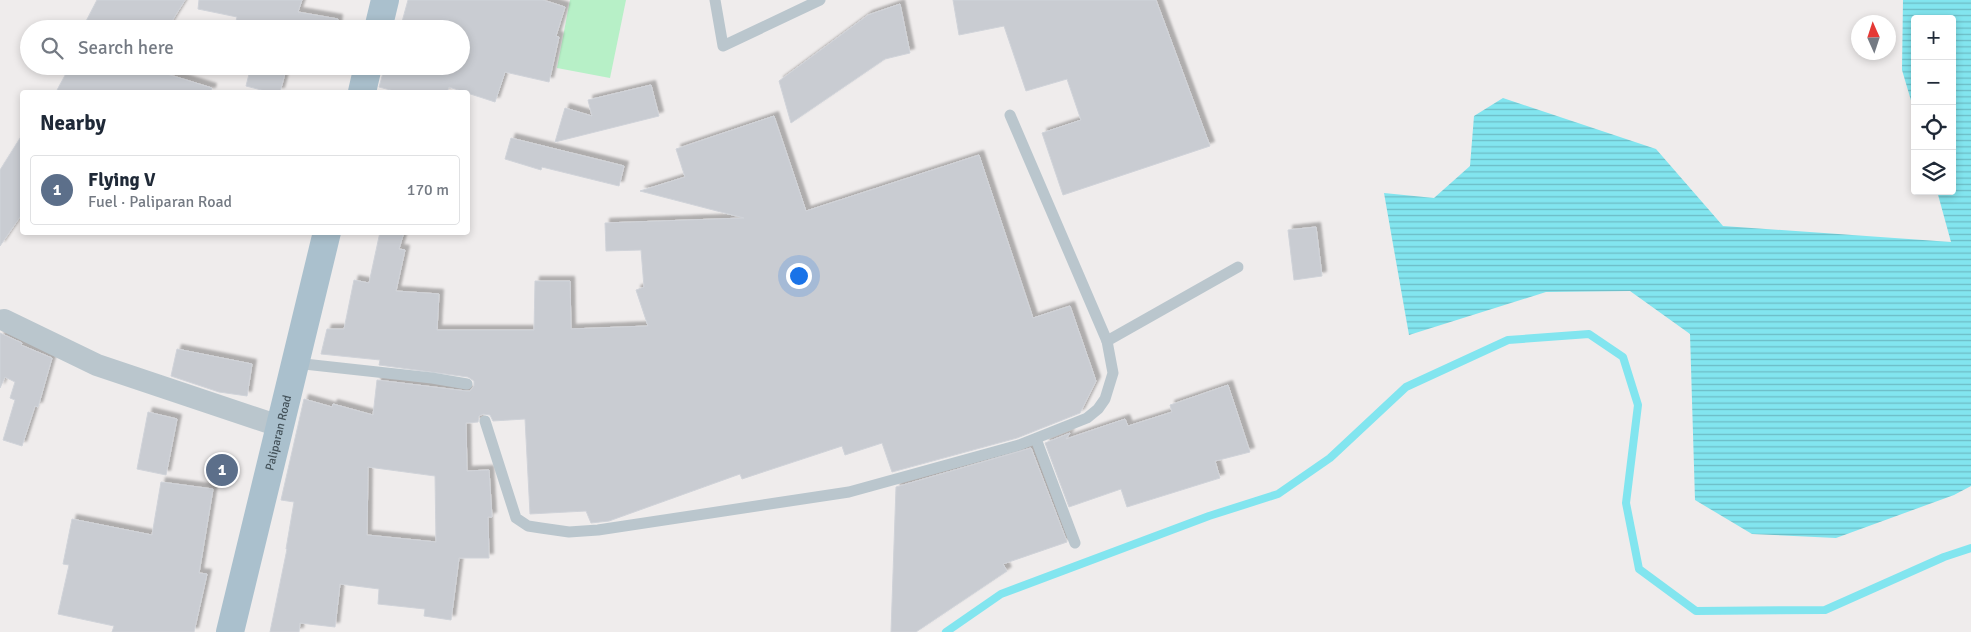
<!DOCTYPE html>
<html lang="en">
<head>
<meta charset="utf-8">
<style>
  :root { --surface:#fff; --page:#f2f2f3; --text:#1f2937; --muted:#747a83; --line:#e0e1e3; --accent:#1186e4 }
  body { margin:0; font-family:Signika,sans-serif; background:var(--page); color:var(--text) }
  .controls { position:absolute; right:15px; top:15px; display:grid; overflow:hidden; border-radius:5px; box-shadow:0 2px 8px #0003 }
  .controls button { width:45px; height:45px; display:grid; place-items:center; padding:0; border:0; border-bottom:1px solid var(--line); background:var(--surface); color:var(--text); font:25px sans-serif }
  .compass { position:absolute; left:1851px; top:15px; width:45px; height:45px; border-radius:50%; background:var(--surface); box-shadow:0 2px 8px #0003; rotate:357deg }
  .you { position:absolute; left:798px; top:275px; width:18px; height:18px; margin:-12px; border:4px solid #fff; border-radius:50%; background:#1a73e8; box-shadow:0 0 0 8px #1a73e833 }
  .badge { display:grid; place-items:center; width:32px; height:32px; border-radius:50%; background:var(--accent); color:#fff; font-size:16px; font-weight:700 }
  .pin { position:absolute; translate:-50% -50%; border:2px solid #fff; box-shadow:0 1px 5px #0006 }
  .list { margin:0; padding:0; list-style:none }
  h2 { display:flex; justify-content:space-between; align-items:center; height:65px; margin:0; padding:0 20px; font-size:21px }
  h2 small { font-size:16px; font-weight:400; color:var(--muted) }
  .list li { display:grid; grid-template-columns:32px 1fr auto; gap:15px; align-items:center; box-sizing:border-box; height:70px; margin:0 10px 10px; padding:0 10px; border:1px solid var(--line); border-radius:5px }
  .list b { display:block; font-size:19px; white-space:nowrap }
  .list p { margin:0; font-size:16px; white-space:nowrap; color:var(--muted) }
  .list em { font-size:16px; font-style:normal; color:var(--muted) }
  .icon { flex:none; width:28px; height:28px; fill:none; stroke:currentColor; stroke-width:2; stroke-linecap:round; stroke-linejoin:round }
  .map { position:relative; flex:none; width:1971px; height:632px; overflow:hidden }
  .search { position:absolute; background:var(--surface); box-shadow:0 2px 8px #0003; left:20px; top:20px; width:450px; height:55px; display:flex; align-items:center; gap:12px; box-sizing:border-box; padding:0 18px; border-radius:28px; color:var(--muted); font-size:19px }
  .panel { position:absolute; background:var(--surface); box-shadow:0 2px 8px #0003; left:20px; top:90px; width:450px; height:145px; border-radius:5px }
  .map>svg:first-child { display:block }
</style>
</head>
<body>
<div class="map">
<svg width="1971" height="632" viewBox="0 0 1971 632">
  <defs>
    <pattern id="water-rules" width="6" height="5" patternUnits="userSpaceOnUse" patternTransform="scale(1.25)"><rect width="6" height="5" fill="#82e5ef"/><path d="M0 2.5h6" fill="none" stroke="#6cbcc5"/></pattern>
    <filter id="shadow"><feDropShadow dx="4.5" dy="-4.5" stdDeviation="1" flood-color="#0004"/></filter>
  </defs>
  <rect width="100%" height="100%" fill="#efecec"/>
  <polygon fill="#b7f0c7" points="570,0 626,0 610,78 557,68"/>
  <polygon fill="url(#water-rules)" points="1903,0 1971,0 1971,486 1954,495 1836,538 1752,534 1695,500 1690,334 1630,291 1546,292 1409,335 1384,193 1434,198 1470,166 1474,116 1503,98 1656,149 1723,226 1951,242 1937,191 1952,191 1952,19 1915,19 1915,114 1902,70"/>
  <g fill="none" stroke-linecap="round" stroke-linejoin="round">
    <polyline stroke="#82e5ef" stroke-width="8" points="946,632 1001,594 1209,516 1278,494 1330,458 1406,387 1508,340 1589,334 1623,357 1638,405 1626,503 1639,569 1696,611 1825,610 1944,557 1971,548"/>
  </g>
  <g fill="#c9ccd2" stroke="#d0d3d9" fill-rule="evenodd" filter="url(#shadow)">
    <polygon points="97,0 185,0 167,29 82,29"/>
    <polygon points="199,0 302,0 298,12 338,19 337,29 250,29 235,25 237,17 198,9"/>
    <polygon points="408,0 543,0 565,7 556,36 559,37 549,82 505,72 495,102 449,87 447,92 398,92 379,87 385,66 461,66 461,29 400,29"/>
    <polygon points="953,0 1156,0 1210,146 1063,195 1042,133 1081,120 1067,79 1026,91 1004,26 959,35"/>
    <polygon points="900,4 910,53 885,59 791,123 779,81 868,15"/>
    <polygon points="70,66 141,66 212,88 211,92 56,92"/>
    <polygon points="251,66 287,66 280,92 269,92 246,86"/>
    <polygon points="651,85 659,116 555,142 565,108 592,116 588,100"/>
    <path d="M774,116L806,211L979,155L1033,318L1070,306L1096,381L1080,413L1017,438L892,472L882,443L845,455L842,446L742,479L740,474L609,521L591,523L586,511L530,514L525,419L493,421L490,415L483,414L479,416L478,422L466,423L467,471L489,470L492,517H488L489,558H459L451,620L424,616L425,609L378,604L379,589L340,584L335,627L300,623L299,632H270L287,549H286L294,502L281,500L304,399L332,407L333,404L373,415L377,380L466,391H470L474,386V381L468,377L379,365L380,360L321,354L327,329H344L354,280L369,283L380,232H404L399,249L405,250L396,291L439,294L437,330H534L535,281H570L571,329L648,326L636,290L644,287L641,250L606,251L605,223L744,218L640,191L685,177L676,149ZM368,467L435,476L436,542L367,535Z"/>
    <polygon points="22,135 22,214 0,246 0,170"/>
    <polygon points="511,138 624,166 619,186 542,167 541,170 505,159"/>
    <polygon points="1316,227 1322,276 1294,280 1288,230"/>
    <polygon points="0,333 22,343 21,345 52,358 38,407 35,406 22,446 3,440 15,400 10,398 15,382 5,377 0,388"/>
    <polygon points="177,349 252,364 247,396 219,392 171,376"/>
    <polygon points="1228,385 1250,452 1215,461 1220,478 1127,507 1121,489 1069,507 1045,443 1070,433 1066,439 1125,419 1128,426 1172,412 1170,405"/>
    <polygon points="148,412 177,419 166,475 137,469"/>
    <polygon points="1031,448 1067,542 1003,564 1007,571 916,632 891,632 896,487"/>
    <polygon points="161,482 213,489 199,573 207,574 194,632 112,632 114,626 58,614 69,565 63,564 72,519 152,535"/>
  </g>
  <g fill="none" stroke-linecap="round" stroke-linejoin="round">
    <g stroke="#bac6cd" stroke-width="11">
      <polyline points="715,0 723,46 820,0"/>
      <polyline points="1107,341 1238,267"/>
      <polyline points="295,363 432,378 467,384"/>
      <polyline points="485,421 516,518 528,526 541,528 569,532 598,530 849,492 1019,445 1087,418 1098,409 1105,399 1113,373 1107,341 1010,115"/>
      <polyline points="1036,439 1075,543"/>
    </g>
    <polyline stroke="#bac6cd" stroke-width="22" points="4,320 97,365 279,426"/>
    <g stroke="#aac0cd" stroke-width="28">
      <polyline points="378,29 385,0"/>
      <polyline points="362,92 368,66"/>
      <path id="s1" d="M230,632L327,232"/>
    </g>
  </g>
  <g text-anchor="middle" stroke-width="4" stroke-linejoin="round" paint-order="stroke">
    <g font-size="12" fill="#44525a" stroke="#fff">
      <text dy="4" stroke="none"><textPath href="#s1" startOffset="205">Paliparan Road</textPath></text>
    </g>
  </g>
</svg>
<div class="controls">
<button>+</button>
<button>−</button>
<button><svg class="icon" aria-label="locate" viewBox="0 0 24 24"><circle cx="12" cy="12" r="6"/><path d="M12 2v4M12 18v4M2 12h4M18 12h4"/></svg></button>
<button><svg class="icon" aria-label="layers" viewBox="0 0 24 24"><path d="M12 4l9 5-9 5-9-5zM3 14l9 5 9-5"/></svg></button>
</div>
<svg class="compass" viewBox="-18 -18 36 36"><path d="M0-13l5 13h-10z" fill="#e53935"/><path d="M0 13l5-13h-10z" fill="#747a83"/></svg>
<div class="you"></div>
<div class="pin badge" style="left:222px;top:470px;background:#5c6f8a">1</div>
<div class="search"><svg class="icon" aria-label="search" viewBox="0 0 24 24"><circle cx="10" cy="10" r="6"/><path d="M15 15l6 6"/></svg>Search here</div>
<section class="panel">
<h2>Nearby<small></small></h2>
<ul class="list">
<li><span class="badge" style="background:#5c6f8a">1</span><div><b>Flying V</b><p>Fuel · Paliparan Road</p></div><em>170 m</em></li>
</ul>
</section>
</div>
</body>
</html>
